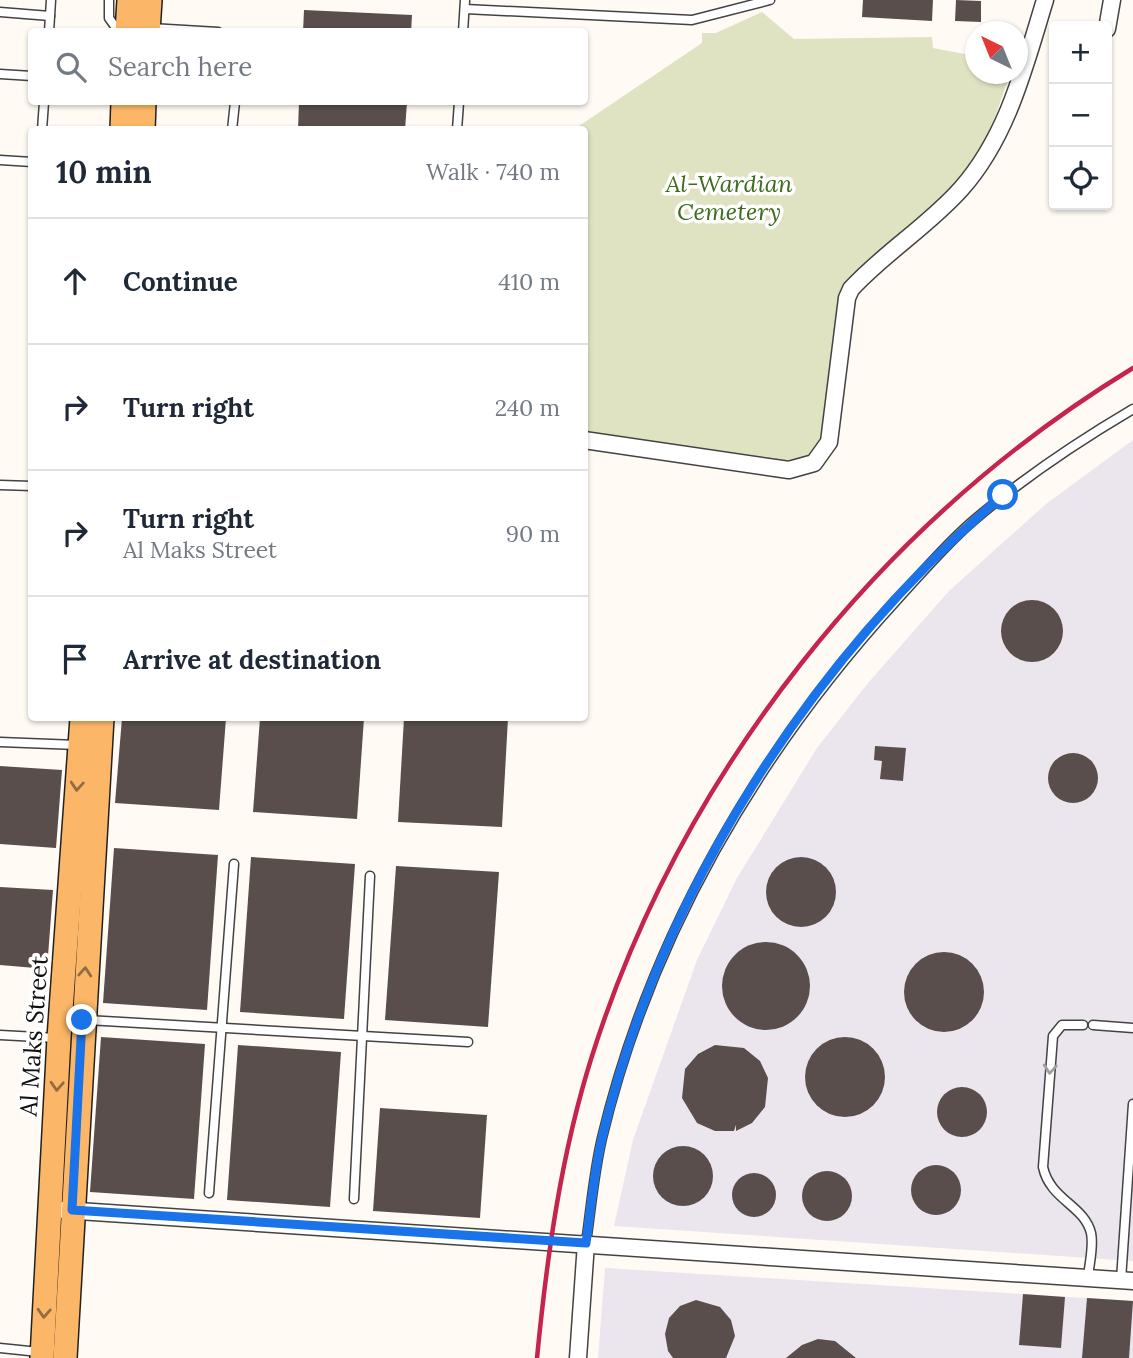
<!DOCTYPE html>
<html lang="en">
<head>
<meta charset="utf-8">
<style>
  :root { --surface:#fff; --page:#f6f6f7; --text:#1f2937; --muted:#747a83; --line:#e0e1e3 }
  body { margin:0; font-family:Lora,serif; background:var(--page); color:var(--text) }
  .controls { position:absolute; right:21px; top:21px; display:grid; overflow:hidden; border-radius:7px; box-shadow:0 2px 5px #0004 }
  .controls button { width:63px; height:63px; display:grid; place-items:center; padding:0; border:0; border-bottom:2px solid var(--line); background:var(--surface); color:var(--text); font:35px sans-serif }
  .compass { position:absolute; left:965px; top:21px; width:63px; height:63px; border-radius:50%; background:var(--surface); box-shadow:0 2px 5px #0004; rotate:317deg }
  .stop { position:absolute; width:21px; height:21px; margin:-16px; border:5px solid #1a73e8; border-radius:50%; background:#fff }
  .stop.end { background:#1a73e8; border-color:#fff; box-shadow:0 2px 7px #0008 }
  .list { margin:0; padding:0; list-style:none }
  h2 { display:flex; justify-content:space-between; align-items:center; height:91px; margin:0; padding:0 28px; font-size:30px }
  h2 small { font-size:23px; font-weight:400; color:var(--muted) }
  .list li { display:grid; grid-template-columns:46px 1fr auto; gap:21px; align-items:center; box-sizing:border-box; height:126px; padding:0 28px; border-top:2px solid var(--line) }
  .list b { display:block; font-size:26px; white-space:nowrap }
  .list p { margin:0; font-size:23px; white-space:nowrap; color:var(--muted) }
  .list em { font-size:23px; font-style:normal; color:var(--muted) }
  .icon { flex:none; width:38px; height:38px; fill:none; stroke:currentColor; stroke-width:2; stroke-linecap:round; stroke-linejoin:round }
  .map { position:relative; flex:none; width:1133px; height:1358px; overflow:hidden }
  .search { position:absolute; background:var(--surface); box-shadow:0 2px 5px #0004; left:28px; top:28px; width:560px; height:77px; display:flex; align-items:center; gap:18px; box-sizing:border-box; padding:0 24px; border-radius:7px; color:var(--muted); font-size:26px }
  .panel { position:absolute; background:var(--surface); box-shadow:0 2px 5px #0004; left:28px; top:126px; width:560px; height:595px; border-radius:7px }
  .map>svg:first-child { display:block }
</style>
</head>
<body>
<div class="map">
<svg width="1133" height="1358" viewBox="0 0 1133 1358">
  <rect width="100%" height="100%" fill="#fffaf3"/>
  <g fill="#ebe5ee">
    <polygon points="1133,440 1133,1261 614,1226 633,1140 697,960 737,878 817,748 868,683 949,591 1046,504"/>
    <polygon points="605,1268 1133,1301 1133,1358 598,1358"/>
  </g>
  <path fill="#dfe3c2" d="M762,12L794,39L932,37L933,48L975,56L976,74H1010C1001,100 992,128 978,153C946,206 891,245 845,285L819,443L812,457L789,462L585,438L584,130H573L702,43V33H716Z"/>
  <g fill="#594e4c">
    <polygon points="863,0 933,0 932,21 862,17"/>
    <polygon points="956,0 981,1 981,22 955,21"/>
    <polygon points="304,10 412,15 411,32 303,32"/>
    <polygon points="299,102 407,102 405,130 298,130"/>
    <circle cx="1032" cy="631" r="31"/>
    <polygon points="122,718 226,718 219,810 115,803"/>
    <polygon points="260,718 364,718 357,819 253,812"/>
    <polygon points="404,718 508,718 502,827 398,822"/>
    <polygon points="875,746 906,748 903,781 880,779 882,761 874,760"/>
    <circle cx="1073" cy="778" r="25"/>
    <polygon points="0,766 62,770 56,848 0,844"/>
    <polygon points="114,848 218,855 207,1010 103,1003"/>
    <polygon points="251,857 355,864 344,1019 240,1012"/>
    <circle cx="801" cy="892" r="35"/>
    <polygon points="396,866 499,872 488,1027 385,1020"/>
    <polygon points="0,887 53,890 47,969 0,965"/>
    <circle cx="766" cy="986" r="44"/>
    <circle cx="944" cy="992" r="40"/>
    <circle cx="845" cy="1077" r="40"/>
    <polygon points="101,1037 205,1044 194,1199 90,1192"/>
    <polygon points="238,1045 341,1052 330,1207 227,1200"/>
    <polygon points="715,1045 744,1048 760,1061 768,1078 765,1107 752,1123 736,1131 736,1125 734,1131 715,1131 697,1123 682,1098 685,1069 698,1054"/>
    <circle cx="962" cy="1112" r="25"/>
    <polygon points="380,1108 487,1115 480,1218 373,1211"/>
    <circle cx="683" cy="1176" r="30"/>
    <circle cx="936" cy="1190" r="25"/>
    <circle cx="827" cy="1196" r="25"/>
    <circle cx="754" cy="1195" r="22"/>
    <polygon points="1023,1294 1065,1297 1061,1348 1019,1345"/>
    <polygon points="1087,1298 1133,1301 1129,1358 1082,1358"/>
    <polygon points="696,1300 720,1307 731,1320 735,1336 726,1358 673,1358 668,1351 665,1334 669,1318 680,1306"/>
    <polygon points="818,1339 835,1341 856,1358 786,1358 802,1345"/>
  </g>
  <g fill="none" stroke-linecap="round" stroke-linejoin="round">
    <g stroke="#434343" stroke-width="11">
      <g id="lane">
        <polyline points="109,0 109,18 119,32"/>
        <polyline points="465,9 692,20 770,0"/>
        <polyline points="0,12 50,16"/>
        <polyline points="151,28 218,32"/>
        <polyline points="49,32 51,0"/>
        <polyline points="463,32 465,0"/>
        <polyline points="0,74 32,76"/>
        <polyline points="42,130 44,102"/>
        <polyline points="232,130 235,102"/>
        <polyline points="457,130 459,102"/>
        <polyline points="0,160 32,162"/>
        <polyline points="0,485 32,486"/>
        <polyline points="0,742 77,745"/>
        <polyline points="87,1020 468,1042"/>
        <path d="M1083,1025H1062L1053,1036L1043,1167C1050,1200 1084,1205 1091,1233C1094,1247 1089,1264 1088,1278"/>
        <polyline points="1093,1025 1133,1028"/>
        <polyline points="0,1035 56,1038"/>
        <polyline points="209,1193 234,864"/>
        <polyline points="354,1199 370,876"/>
        <path d="M586,1243C591,1208 594,1172 602,1138C650,937 757,753 896,601C921,574 945,545 973,521C1022,479 1077,442 1133,409"/>
        <polyline points="1121,1280 1133,1104"/>
        <polyline points="0,1348 39,1352"/>
      </g>
    </g>
    <g stroke="#434343" stroke-width="19">
      <g id="street">
        <polyline points="1107,29 1112,0"/>
        <path d="M584,440L789,470L814,463L829,442L847,298L851,289C884,253 928,226 961,189C1008,136 1025,65 1045,0"/>
        <polyline points="63,1210 1133,1281"/>
        <polyline points="578,1358 586,1243"/>
      </g>
    </g>
    <g stroke="#212121" stroke-width="26">
      <g id="primary">
        <polyline points="127,32 129,0"/>
        <polyline points="148,32 150,0"/>
        <polyline points="122,130 123,102"/>
        <polyline points="143,130 144,102"/>
        <polyline points="42,1358 59,1038 82,718"/>
        <polyline points="65,1358 102,718"/>
      </g>
    </g>
    <use href="#lane" stroke="#fff" stroke-width="8"/>
    <use href="#street" stroke="#fff" stroke-width="16"/>
    <use href="#primary" stroke="#fbb767" stroke-width="23"/>
    <path stroke="#c4244e" stroke-width="4.5" d="M537,1358C547,1256 561,1154 592,1056C682,772 880,522 1133,368"/>
  </g>
  <defs><path id="oneway-chevron" d="M-2-3.5L2.5 0L-2 3.5" fill="none" stroke-width="1.6" stroke-linecap="round" stroke-linejoin="round" transform="scale(1.75)"/></defs>
  <g stroke="#916c40">
    <use href="#oneway-chevron" transform="translate(77 786) rotate(94)"/>
    <use href="#oneway-chevron" transform="translate(85 972) rotate(-86)"/>
    <use href="#oneway-chevron" transform="translate(57 1086) rotate(93)"/>
    <use href="#oneway-chevron" transform="translate(44 1313) rotate(93)"/>
  </g>
  <use stroke="#9f9f9f" href="#oneway-chevron" transform="translate(1050 1069) rotate(94)"/>
  <g fill="none" stroke-linecap="round" stroke-linejoin="round">
    <path stroke="#1a73e8" stroke-width="9" d="M82,1020L72,1210L586,1243C591,1208 594,1172 602,1138C662,890 810,660 1003,495"/>
  </g>
  <g text-anchor="middle" stroke-width="7" stroke-linejoin="round" paint-order="stroke">
    <g font-size="24" font-style="italic" fill="#3e6a1e" stroke="#fff">
      <text x="729" y="192">Al-Wardian<tspan x="729" dy="28">Cemetery</tspan></text>
    </g>
    <g font-size="24" fill="#101010" stroke="#fff">
      <text transform="translate(34 1036) rotate(-86)" y="8">Al Maks Street</text>
    </g>
  </g>
</svg>
<div class="controls">
<button>+</button>
<button>−</button>
<button><svg class="icon" aria-label="locate" viewBox="0 0 24 24"><circle cx="12" cy="12" r="6"/><path d="M12 2v4M12 18v4M2 12h4M18 12h4"/></svg></button>
</div>
<svg class="compass" viewBox="-18 -18 36 36"><path d="M0-13l5 13h-10z" fill="#e53935"/><path d="M0 13l5-13h-10z" fill="#747a83"/></svg>
<div class="stop" style="left:1003px;top:495px"></div>
<div class="stop end" style="left:82px;top:1020px"></div>
<div class="search"><svg class="icon" aria-label="search" viewBox="0 0 24 24"><circle cx="10" cy="10" r="6"/><path d="M15 15l6 6"/></svg>Search here</div>
<section class="panel">
<h2>10 min<small>Walk · 740 m</small></h2>
<ul class="list">
<li><svg class="icon" aria-label="ahead" viewBox="0 0 24 24"><path d="M12 20V5M6 11l6-6 6 6"/></svg><div><b>Continue</b></div><em>410 m</em></li>
<li><svg class="icon" aria-label="right" viewBox="0 0 24 24"><path d="M7 20v-9h11M14 6l5 5-5 5"/></svg><div><b>Turn right</b></div><em>240 m</em></li>
<li><svg class="icon" aria-label="right" viewBox="0 0 24 24"><path d="M7 20v-9h11M14 6l5 5-5 5"/></svg><div><b>Turn right</b><p>Al Maks Street</p></div><em>90 m</em></li>
<li><svg class="icon" aria-label="arrive" viewBox="0 0 24 24"><path d="M6 21V4h12l-3 4 3 4H6"/></svg><div><b>Arrive at destination</b></div></li>
</ul>
</section>
</div>
</body>
</html>
